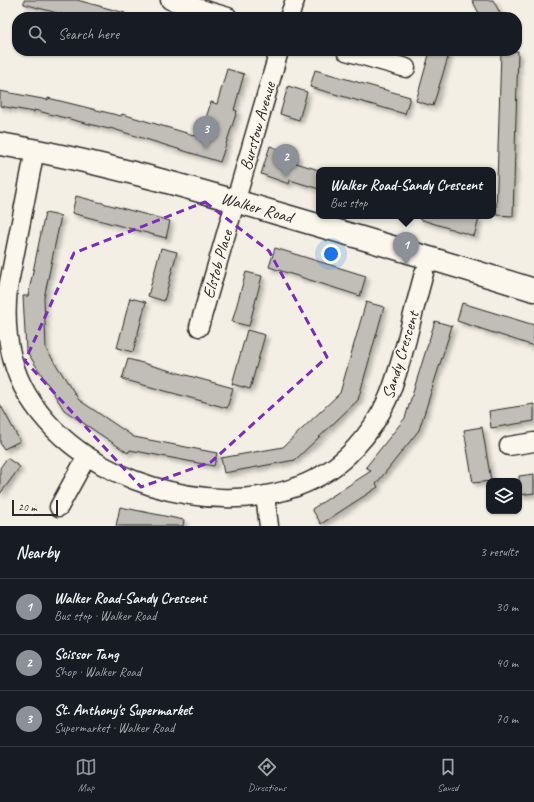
<!DOCTYPE html>
<html lang="en">
<head>
<meta charset="utf-8">
<style>
  :root { --surface:#171b24; --page:#242831; --text:#f1f3f6; --muted:#9ea1a6; --line:#363941; --accent:#8c9099 }
  body { margin:0; font-family:Caveat,sans-serif; background:var(--page); color:var(--text) }
  .controls { position:absolute; right:12px; bottom:12px; display:grid; overflow:hidden; border-radius:8px; box-shadow:0 1px 3px #0004 }
  .controls button { width:36px; height:36px; display:grid; place-items:center; padding:0; border:0; border-bottom:1px solid var(--line); background:var(--surface); color:var(--text); font:20px sans-serif }
  .scale { position:absolute; left:12px; bottom:10px; width:46px; box-sizing:border-box; padding-left:4px; border:2px solid #2b2b2b; border-top:0; font-size:11px; line-height:14px; white-space:nowrap; color:#2b2b2b; -webkit-text-stroke:3px #fbf7ec; paint-order:stroke }
  .you { position:absolute; left:331px; top:254px; width:14px; height:14px; margin:-10px; border:3px solid #fff; border-radius:50%; background:#1a73e8; box-shadow:0 0 0 6px #1a73e833 }
  .badge { display:grid; place-items:center; width:26px; height:26px; border-radius:50%; background:var(--accent); color:#fff; font-size:13px; font-weight:700 }
  .pin { position:absolute; translate:-50% -33px; filter:drop-shadow(0 1px 2px #0008) }
  .pin::after { content:''; position:absolute; top:21px; width:14px; height:12px; background:inherit; clip-path:polygon(0 0,100% 0,50% 100%) }
  .popup { position:absolute; left:316px; top:167px; width:180px; height:52px; box-sizing:border-box; display:grid; place-content:center; border-radius:8px; background:var(--surface); filter:drop-shadow(0 1px 3px #0005); font-size:13px; white-space:nowrap; color:var(--muted) }
  .popup b { font-size:15px; color:var(--text) }
  .popup::after { content:''; position:absolute; left:50%; top:100%; margin-left:-8px; border:8px solid transparent; border-top-color:var(--surface) }
  .list { margin:0; padding:0; list-style:none }
  h2 { display:flex; justify-content:space-between; align-items:center; height:52px; margin:0; padding:0 16px; font-size:17px }
  h2 small { font-size:13px; font-weight:400; color:var(--muted) }
  .list li { display:grid; grid-template-columns:26px 1fr auto; gap:12px; align-items:center; box-sizing:border-box; height:56px; padding:0 16px; border-top:1px solid var(--line) }
  .list b { display:block; font-size:15px; white-space:nowrap }
  .list p { margin:0; font-size:13px; white-space:nowrap; color:var(--muted) }
  .list em { font-size:13px; font-style:normal; color:var(--muted) }
  .icon { flex:none; width:22px; height:22px; fill:none; stroke:currentColor; stroke-width:2; stroke-linecap:round; stroke-linejoin:round }
  .map { position:relative; flex:none; width:534px; height:526px; overflow:hidden }
  .search { position:absolute; background:var(--surface); box-shadow:0 1px 3px #0004; left:12px; right:12px; top:12px; height:44px; display:flex; align-items:center; gap:10px; box-sizing:border-box; padding:0 14px; border-radius:16px; color:var(--muted); font-size:15px }
  .sheet { height:220px; background:var(--surface) }
  nav { display:flex; justify-content:space-around; align-items:center; box-sizing:border-box; height:56px; border-top:1px solid var(--line); background:var(--surface); font-size:11px; color:var(--muted) }
  nav a { display:grid; justify-items:center; gap:2px }
  nav .on { color:var(--accent) }
  .map>svg:first-child { display:block }
</style>
</head>
<body>
<div class="map">
<svg width="534" height="526" viewBox="0 0 534 526">
  <defs>
    <filter id="shadow"><feDropShadow dx="3.5" dy="3.5" stdDeviation="2" flood-color="#0004"/></filter>
  </defs>
  <rect width="100%" height="100%" fill="#f3efe4"/>
  <filter id="ink" filterUnits="userSpaceOnUse"><feTurbulence type="fractalNoise" baseFrequency=".025" numOctaves="2"/><feDisplacementMap in="SourceGraphic" scale="8" xChannelSelector="R" yChannelSelector="G"/><feConvolveMatrix kernelMatrix="1 2 1 2 8 2 1 2 1" color-interpolation-filters="sRGB"/></filter>
  <g filter="url(#ink)">
    <g fill="#c0beb6" stroke="#2b2b2b" filter="url(#shadow)">
      <polygon points="24,0 77,0 125,13 125,17 72,17 24,4"/>
      <polygon points="472,0 493,0 502,17 481,17"/>
      <polygon points="430,51 438,51 449,54 433,106 416,101"/>
      <polygon points="501,51 518,51 513,216 496,215"/>
      <polygon points="227,69 244,74 234,110 237,111 220,162 110,128 109,129 34,110 34,112 0,106 0,91 48,100 48,98 121,116 122,114 200,137 211,102 217,104"/>
      <polygon points="315,70 410,97 405,114 310,87"/>
      <polygon points="288,86 307,92 299,120 280,114"/>
      <polygon points="270,146 298,156 296,163 319,170 319,189 290,180 289,184 261,174"/>
      <polygon points="76,196 170,221 166,238 72,213"/>
      <polygon points="45,213 61,216 44,298 46,349 79,400 134,437 217,453 214,466 130,450 128,453 64,410 26,350 23,296 28,296"/>
      <polygon points="420,216 471,216 479,219 474,236 419,219"/>
      <polygon points="161,248 177,252 164,301 148,296"/>
      <polygon points="275,248 366,276 360,296 269,267"/>
      <polygon points="246,272 262,276 249,326 232,322"/>
      <polygon points="130,298 146,302 133,352 117,348"/>
      <polygon points="366,302 384,307 358,400 295,460 224,473 221,458 283,447 340,393"/>
      <polygon points="462,303 534,325 534,346 457,321"/>
      <polygon points="435,321 452,326 419,430 376,484 378,487 321,524 312,509 371,471 366,467 405,418"/>
      <polygon points="247,330 265,335 250,389 232,384"/>
      <polygon points="128,359 233,388 227,408 122,379"/>
      <polygon points="0,404 20,441 4,449 0,443"/>
      <polygon points="534,404 534,421 491,428 489,411"/>
      <polygon points="482,427 491,481 473,483 464,430"/>
      <polygon points="7,458 20,467 0,494 0,468"/>
      <polygon points="534,474 534,493 519,495 519,476"/>
      <polygon points="120,507 184,520 183,526 116,526"/>
    </g>
    <g fill="none" stroke-linecap="round" stroke-linejoin="round">
      <g stroke="#2b2b2b" stroke-width="21">
        <g id="minor">
          <polyline points="170,0 228,17"/>
          <polyline points="289,17 295,0"/>
          <polyline points="346,51 406,68"/>
          <path d="M35,150L8,288C4,325 8,363 28,396C43,420 64,441 87,456C163,506 289,521 355,448C387,414 395,382 407,339C412,317 418,295 424,273"/>
          <polyline points="199,327 279,51"/>
          <polyline points="509,446 534,442"/>
          <polyline points="265,496 269,526"/>
          <polyline points="59,507 87,456"/>
        </g>
      </g>
      <g stroke="#2b2b2b" stroke-width="25">
        <path id="major" d="M0,144C93,160 185,186 276,213C362,238 448,263 534,290"/>
      </g>
      <use href="#minor" stroke="#fbf7ec" stroke-width="18"/>
      <use href="#major" stroke="#fbf7ec" stroke-width="22"/>
    </g>
  </g>
  <path fill="none" stroke="#7b2cbf" stroke-width="3" stroke-dasharray="8 5" stroke-linejoin="round" d="M205,202L269,251L327,357L211,462L141,487L25,361L74,253Z"/>
  <g text-anchor="middle" stroke-width="3.5" stroke-linejoin="round" paint-order="stroke">
    <g font-size="17" fill="#2b2b2b" stroke="#fbf7ec">
      <text transform="translate(257 126) rotate(-74)" y="6">Burstow Avenue</text>
      <text transform="translate(257 207) rotate(16)" y="6">Walker Road</text>
      <text transform="translate(217 264) rotate(-74)" y="6">Elstob Place</text>
      <text transform="translate(400 355) rotate(-73)" y="6">Sandy Crescent</text>
    </g>
  </g>
</svg>
<div class="controls">
<button><svg class="icon" aria-label="layers" viewBox="0 0 24 24"><path d="M12 4l9 5-9 5-9-5zM3 14l9 5 9-5"/></svg></button>
</div>
<div class="scale">20 m</div>
<div class="you"></div>
<div class="pin badge" style="left:406px;top:265px">1</div>
<div class="popup"><b>Walker Road-Sandy Crescent</b>Bus stop</div>
<div class="pin badge" style="left:286px;top:177px">2</div>
<div class="pin badge" style="left:206px;top:149px">3</div>
<div class="search"><svg class="icon" aria-label="search" viewBox="0 0 24 24"><circle cx="10" cy="10" r="6"/><path d="M15 15l6 6"/></svg>Search here</div>
</div>
<section class="sheet">
<h2>Nearby<small>3 results</small></h2>
<ul class="list">
<li><span class="badge">1</span><div><b>Walker Road-Sandy Crescent</b><p>Bus stop · Walker Road</p></div><em>30 m</em></li>
<li><span class="badge">2</span><div><b>Scissor Tang</b><p>Shop · Walker Road</p></div><em>40 m</em></li>
<li><span class="badge">3</span><div><b>St. Anthony's Supermarket</b><p>Supermarket · Walker Road</p></div><em>70 m</em></li>
</ul>
</section>
<nav>
<a class="on"><svg class="icon" aria-label="map" viewBox="0 0 24 24"><path d="M3 6l6-2 6 2 6-2v14l-6 2-6-2-6 2zM9 4v14M15 6v14"/></svg>Map</a>
<a><svg class="icon" aria-label="directions" viewBox="0 0 24 24"><path d="M12 3l9 9-9 9-9-9zM9 14v-3h6M13 9l2 2-2 2"/></svg>Directions</a>
<a><svg class="icon" aria-label="saved" viewBox="0 0 24 24"><path d="M7 4h10v16l-5-4-5 4z"/></svg>Saved</a>
</nav>
</body>
</html>
